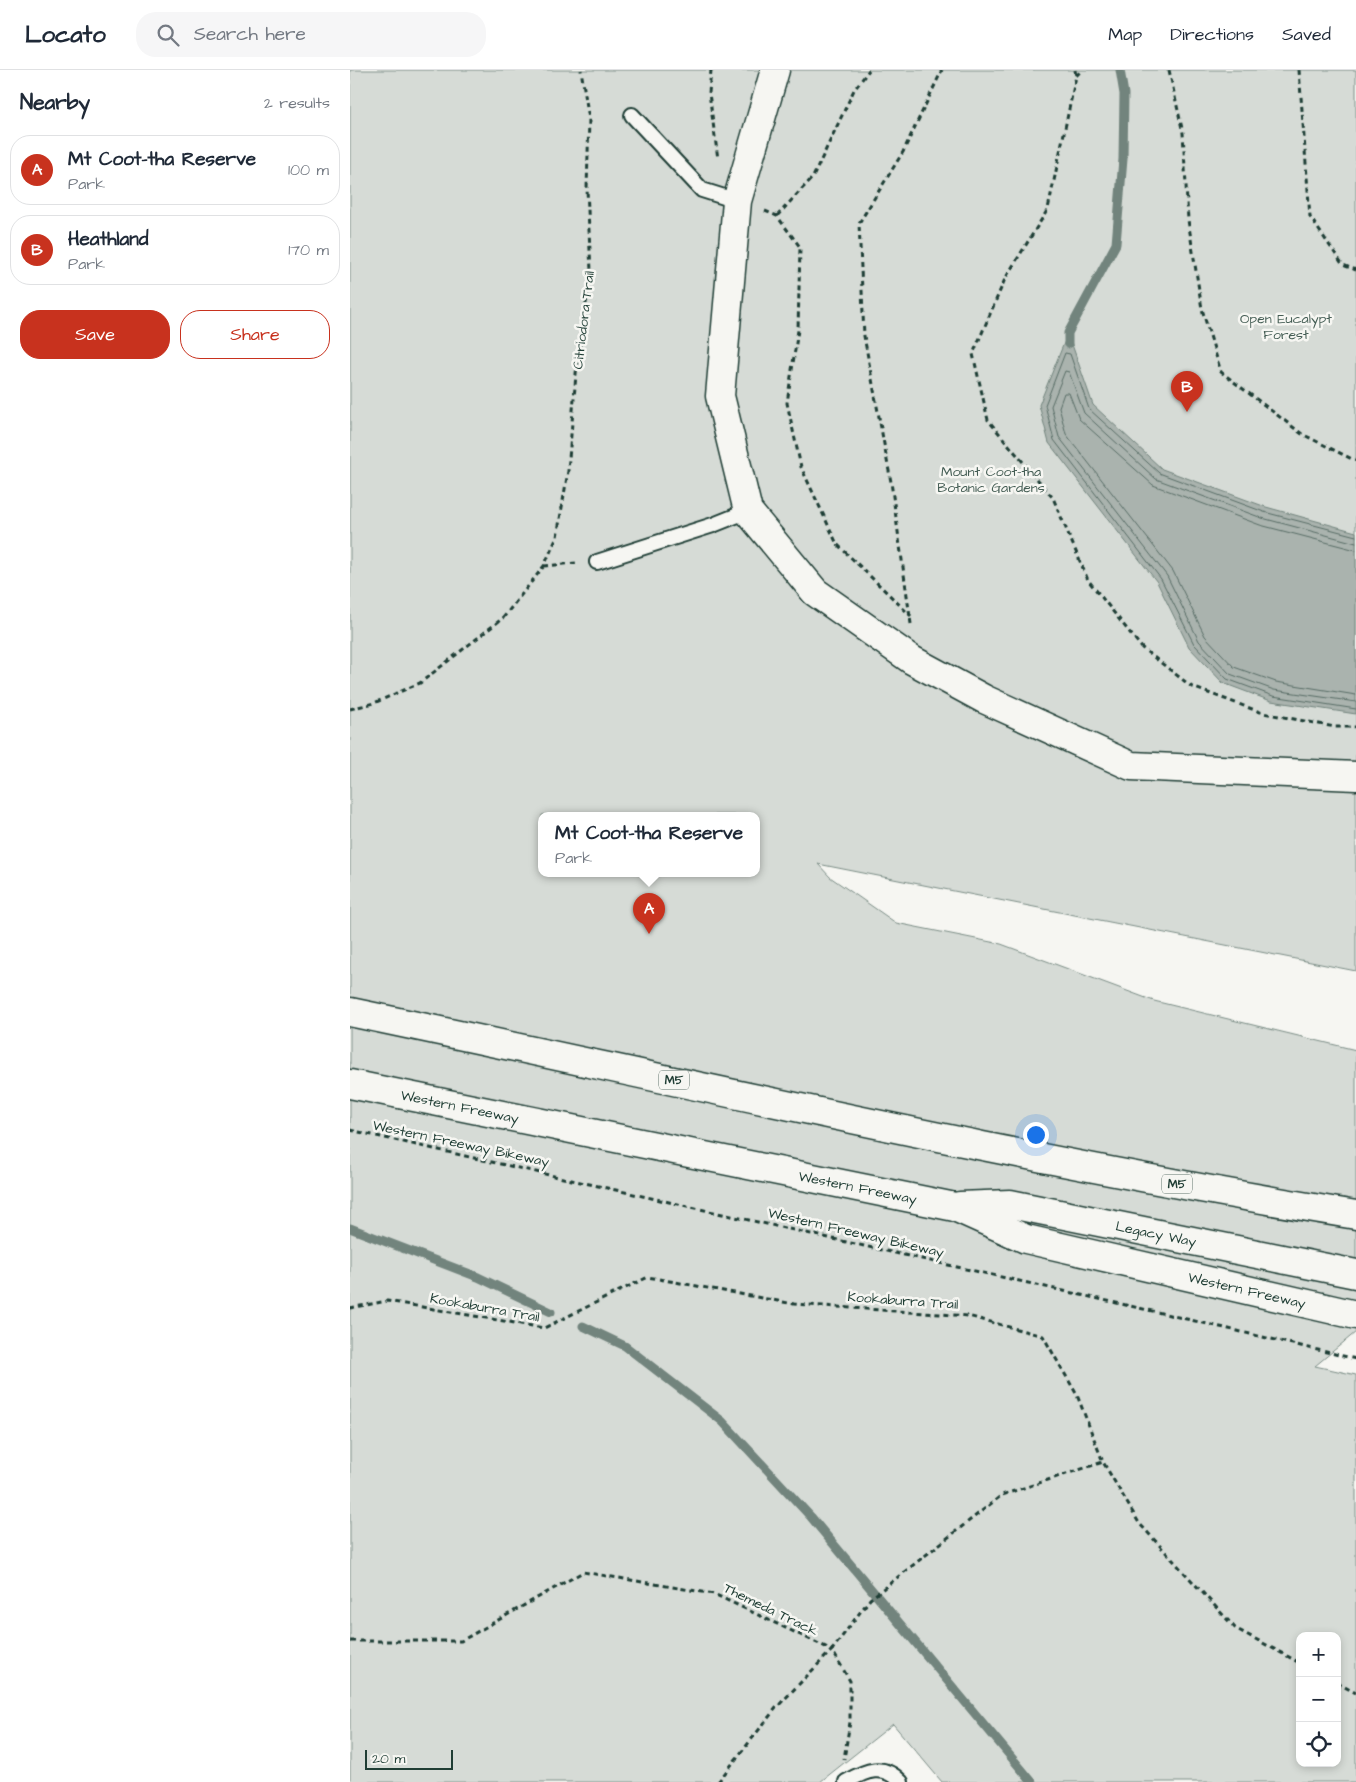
<!DOCTYPE html>
<html lang="en">
<head>
<meta charset="utf-8">
<style>
  :root { --surface:#fff; --page:#f6f6f7; --text:#1f2937; --muted:#747a83; --line:#e0e1e3; --accent:#c8321e }
  body { margin:0; font-family:"Architects Daughter",sans-serif; background:var(--page); color:var(--text) }
  .controls { position:absolute; right:15px; bottom:15px; display:grid; overflow:hidden; border-radius:10px; box-shadow:0 2px 8px #0003 }
  .controls button { width:45px; height:45px; display:grid; place-items:center; padding:0; border:0; border-bottom:1px solid var(--line); background:var(--surface); color:var(--text); font:25px sans-serif }
  .scale { position:absolute; left:15px; bottom:12px; width:88px; box-sizing:border-box; padding-left:5px; border:2px solid #1f3d34; border-top:0; font-size:14px; line-height:18px; white-space:nowrap; color:#1f3d34; -webkit-text-stroke:4px #f6f6f2; paint-order:stroke }
  .you { position:absolute; left:685px; top:1064px; width:18px; height:18px; margin:-12px; border:4px solid #fff; border-radius:50%; background:#1a73e8; box-shadow:0 0 0 8px #1a73e833 }
  .badge { display:grid; place-items:center; width:32px; height:32px; border-radius:50%; background:var(--accent); color:#fff; font-size:16px; font-weight:700 }
  .pin { position:absolute; translate:-50% -41px; filter:drop-shadow(0 1px 2px #0008) }
  .pin::after { content:''; position:absolute; top:26px; width:18px; height:15px; background:inherit; clip-path:polygon(0 0,100% 0,50% 100%) }
  .popup { position:absolute; left:188px; top:742px; width:222px; height:65px; box-sizing:border-box; display:grid; place-content:center; border-radius:10px; background:var(--surface); filter:drop-shadow(0 1px 4px #0005); font-size:16px; white-space:nowrap; color:var(--muted) }
  .popup b { font-size:19px; color:var(--text) }
  .popup::after { content:''; position:absolute; left:50%; top:100%; margin-left:-10px; border:10px solid transparent; border-top-color:var(--surface) }
  .list { margin:0; padding:0; list-style:none }
  h2 { display:flex; justify-content:space-between; align-items:center; height:65px; margin:0; padding:0 20px; font-size:21px }
  h2 small { font-size:16px; font-weight:400; color:var(--muted) }
  .list li { display:grid; grid-template-columns:32px 1fr auto; gap:15px; align-items:center; box-sizing:border-box; height:70px; margin:0 10px 10px; padding:0 10px; border:1px solid var(--line); border-radius:20px }
  .list b { display:block; font-size:19px; white-space:nowrap }
  .list p { margin:0; font-size:16px; white-space:nowrap; color:var(--muted) }
  .list em { font-size:16px; font-style:normal; color:var(--muted) }
  .actions { display:flex; gap:10px; padding:15px 20px }
  .actions a { flex:1; padding:11px 0; border:1px solid var(--accent); border-radius:20px; text-align:center; font-size:18px; color:var(--accent) }
  .actions .main { background:var(--accent); color:#fff }
  .icon { flex:none; width:28px; height:28px; fill:none; stroke:currentColor; stroke-width:2; stroke-linecap:round; stroke-linejoin:round }
  .map { position:relative; flex:none; width:1006px; height:1712px; overflow:hidden }
  header { display:flex; align-items:center; gap:30px; box-sizing:border-box; height:70px; padding:0 25px; background:var(--surface); border-bottom:1px solid var(--line) }
  header strong { font-size:24px }
  nav { display:flex; gap:28px; margin-inline-start:auto; font-size:18px }
  .search { width:350px; height:45px; background:var(--page); display:flex; align-items:center; gap:12px; box-sizing:border-box; padding:0 18px; border-radius:20px; color:var(--muted); font-size:19px }
  main { display:flex }
  aside { flex:1; background:var(--surface) }
  .map>svg:first-child { display:block }
</style>
</head>
<body>
<header>
<strong>Locato</strong>
<div class="search"><svg class="icon" aria-label="search" viewBox="0 0 24 24"><circle cx="10" cy="10" r="6"/><path d="M15 15l6 6"/></svg>Search here</div>
<nav><a>Map</a><a>Directions</a><a>Saved</a></nav>
</header>
<main>
<aside>
<h2>Nearby<small>2 results</small></h2>
<ul class="list">
<li><span class="badge">A</span><div><b>Mt Coot-tha Reserve</b><p>Park</p></div><em>100 m</em></li>
<li><span class="badge">B</span><div><b>Heathland</b><p>Park</p></div><em>170 m</em></li>
</ul>
<div class="actions"><a class="main">Save</a><a>Share</a></div>
</aside>
<div class="map">
<svg width="1006" height="1712" viewBox="0 0 1006 1712">
  <rect width="100%" height="100%" fill="#f6f6f2"/>
  <filter id="ink" filterUnits="userSpaceOnUse"><feTurbulence type="fractalNoise" baseFrequency=".02" numOctaves="2"/><feDisplacementMap in="SourceGraphic" scale="10" xChannelSelector="R" yChannelSelector="G"/><feConvolveMatrix kernelMatrix="1 2 1 2 8 2 1 2 1" color-interpolation-filters="sRGB"/></filter>
  <g filter="url(#ink)">
    <path fill="#d6dbd6" stroke="#7a8c85" fill-rule="evenodd" d="M0,0H1006V901L468,794L480,807L546,853L651,874L804,931L1006,980V1262L965,1296L1006,1305V1712H592L543,1654L470,1712H0ZM192,745H406V803H192ZM950,1566H987V1693H950Z"/>
    <polygon fill="#aab3ae" stroke="#72847d" points="718,263 743,335 812,399 916,437 1006,462 1006,644 921,631 873,613 839,577 807,512 699,373 689,335"/>
    <g fill="none" stroke-linecap="round" stroke-linejoin="round">
      <g stroke="#576c65" stroke-width="1">
        <polyline points="1006,466 914,442 809,403 739,339 720,284 715,283 695,335 704,370 811,509 844,574 877,609 923,626 1006,639"/>
        <polyline points="1006,473 912,448 806,409 734,343 719,302 715,301 701,336 709,367 817,506 849,571 880,604 924,620 1006,632"/>
        <polyline points="1006,480 910,455 803,415 729,349 719,323 714,323 709,337 716,364 823,501 855,566 884,597 926,612 1006,625"/>
      </g>
      <g stroke="#72847d" stroke-width="9">
        <polyline points="718,274 718,263 766,174 773,89 774,24 770,0"/>
        <polyline points="0,1158 128,1207 201,1242"/>
        <polyline points="233,1256 275,1276 372,1351 461,1447 682,1712"/>
      </g>
      <g stroke="#1f3d34" stroke-width="18">
        <g id="service">
          <polyline points="282,45 352,120 387,131"/>
          <polyline points="247,492 363,455 398,441"/>
          <path d="M496,1712C516,1700 533,1693 551,1712"/>
        </g>
      </g>
      <g stroke="#1f3d34" stroke-width="31">
        <polyline id="minor" points="425,0 387,131 370,326 398,441 465,522 562,590 634,629 781,696 1006,706"/>
      </g>
      <g stroke="#1f3d34" stroke-width="31">
        <g id="motorway">
          <path d="M0,942C335,1012 669,1090 1006,1145"/>
          <path id="s1" d="M0,1014L605,1137L676,1169L1006,1245"/>
          <path id="s2" d="M610,1136L660,1134L1006,1204"/>
        </g>
      </g>
      <g stroke="#1f3d34" stroke-width="3" stroke-dasharray="5 4" stroke-linecap="butt">
        <polyline points="361,0 359,23 368,89"/>
        <polyline points="725,0 726,6 698,139 655,209 623,284 638,350 703,428 738,510 792,578 842,617 913,643 985,657 1006,657"/>
        <polyline points="819,0 833,63 838,150 852,239 871,302 952,364 1006,391"/>
        <polyline points="949,0 960,147 993,195 1006,200"/>
        <polyline points="726,6 732,0"/>
        <polyline points="415,141 427,146 450,177 448,260 437,333 451,397 487,474 561,546"/>
        <polyline points="427,146 463,107 504,20 519,0"/>
        <polyline points="194,496 226,493"/>
        <polyline points="561,554 541,412 514,266 509,153 553,82 592,0"/>
        <polyline points="0,639 24,633 70,613 153,548 194,496 207,467 218,401 227,292 241,201 237,119 239,49 231,0"/>
        <polyline points="0,1060 811,1243 1006,1289"/>
        <polyline points="0,1238 37,1231 194,1258 298,1207 444,1234 618,1246 693,1266 727,1325 753,1392 789,1453 885,1558 950,1593"/>
        <polyline points="0,1571 111,1571 233,1502 364,1524 482,1580 520,1529 652,1425 753,1392"/>
        <polyline points="987,1613 1006,1623"/>
        <polyline points="368,1712 426,1638 482,1580 500,1611 500,1652 494,1689"/>
      </g>
      <use href="#service" stroke="#f6f6f2" stroke-width="14"/>
      <use href="#minor" stroke="#f6f6f2" stroke-width="28"/>
      <use href="#motorway" stroke="#f6f6f2" stroke-width="28"/>
    </g>
  </g>
  <g text-anchor="middle" stroke-width="5" stroke-linejoin="round" paint-order="stroke">
    <g fill="#f6f6f2" stroke="#60746d" stroke-width="1">
      <rect x="309" y="1000.5" width="30" height="19" rx="4"/>
      <rect x="812" y="1104.5" width="30" height="19" rx="4"/>
    </g>
    <g font-size="12" font-weight="bold" fill="#1f3d34">
      <text x="324" y="1014">M5</text>
      <text x="827" y="1118">M5</text>
    </g>
    <g font-size="14" fill="#445d54" stroke="#f6f6f2">
      <text x="936" y="253">Open Eucalypt<tspan x="936" dy="16">Forest</tspan></text>
      <text x="641" y="406">Mount Coot-tha<tspan x="641" dy="16">Botanic Gardens</tspan></text>
    </g>
    <g font-size="14" fill="#1f3d34" stroke="#f6f6f2">
      <text transform="translate(233 250) rotate(-83)" y="5">Citriodora Trail</text>
      <text dy="5" stroke="none"><textPath href="#s1" startOffset="112">Western Freeway</textPath></text>
      <text transform="translate(111 1073) rotate(12)" y="5">Western Freeway Bikeway</text>
      <text dy="5" stroke="none"><textPath href="#s1" startOffset="518">Western Freeway</textPath></text>
      <text transform="translate(506 1162) rotate(13)" y="5">Western Freeway Bikeway</text>
      <text dy="5" stroke="none"><textPath href="#s2" startOffset="199">Legacy Way</textPath></text>
      <text dy="5" stroke="none"><textPath href="#s1" startOffset="922">Western Freeway</textPath></text>
      <text transform="translate(553 1230) rotate(4)" y="5">Kookaburra Trail</text>
      <text transform="translate(135 1237) rotate(10)" y="5">Kookaburra Trail</text>
      <text transform="translate(421 1539) rotate(26)" y="5">Themeda Track</text>
    </g>
  </g>
</svg>
<div class="controls">
<button>+</button>
<button>−</button>
<button><svg class="icon" aria-label="locate" viewBox="0 0 24 24"><circle cx="12" cy="12" r="6"/><path d="M12 2v4M12 18v4M2 12h4M18 12h4"/></svg></button>
</div>
<div class="scale">20 m</div>
<div class="you"></div>
<div class="pin badge" style="left:299px;top:864px">A</div>
<div class="popup"><b>Mt Coot-tha Reserve</b>Park</div>
<div class="pin badge" style="left:837px;top:342px">B</div>
</div>
</main>
</body>
</html>
